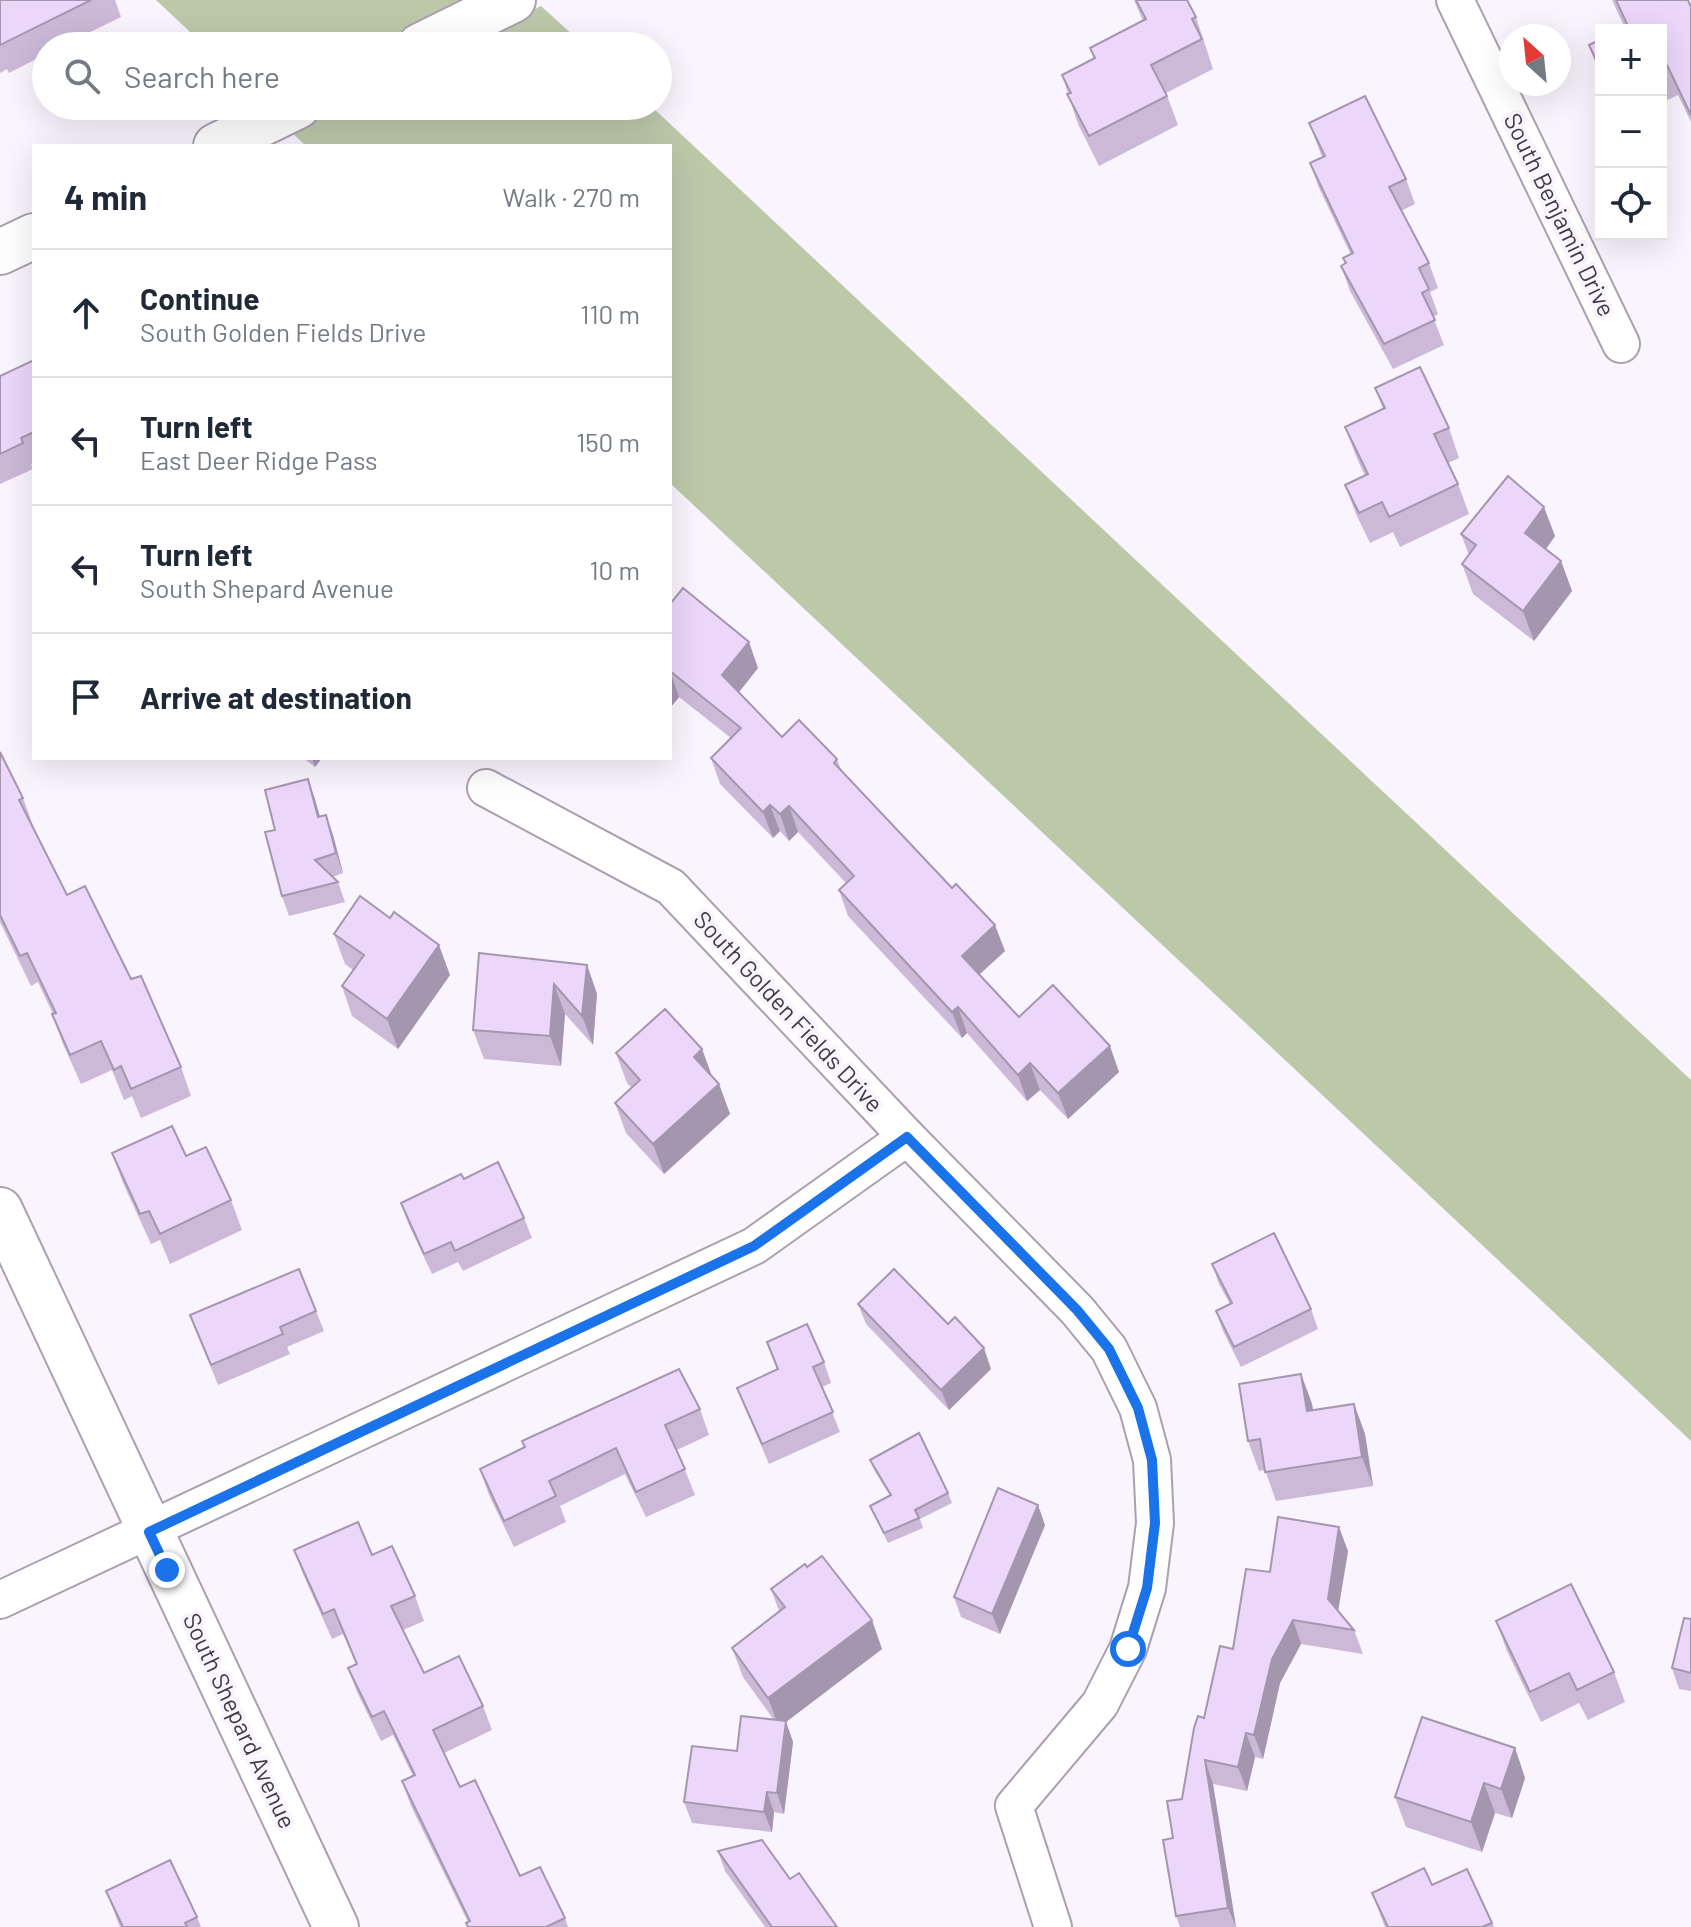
<!DOCTYPE html>
<html lang="en">
<head>
<meta charset="utf-8">
<style>
  :root { --surface:#fff; --page:#f6f6f7; --text:#1f2937; --muted:#747a83; --line:#e0e1e3 }
  body { margin:0; font-family:Barlow,sans-serif; background:var(--page); color:var(--text) }
  .controls { position:absolute; right:24px; top:24px; display:grid; overflow:hidden; border-radius:0px; box-shadow:0 8px 32px #0002 }
  .controls button { width:72px; height:72px; display:grid; place-items:center; padding:0; border:0; border-bottom:2px solid var(--line); background:var(--surface); color:var(--text); font:40px sans-serif }
  .compass { position:absolute; left:1499px; top:24px; width:72px; height:72px; border-radius:50%; background:var(--surface); box-shadow:0 8px 32px #0002; rotate:333deg }
  .stop { position:absolute; width:24px; height:24px; margin:-18px; border:6px solid #1a73e8; border-radius:50%; background:#fff }
  .stop.end { background:#1a73e8; border-color:#fff; box-shadow:0 2px 8px #0008 }
  .list { margin:0; padding:0; list-style:none }
  h2 { display:flex; justify-content:space-between; align-items:center; height:104px; margin:0; padding:0 32px; font-size:34px }
  h2 small { font-size:26px; font-weight:400; color:var(--muted) }
  .list li { display:grid; grid-template-columns:52px 1fr auto; gap:24px; align-items:center; box-sizing:border-box; height:128px; padding:0 32px; border-top:2px solid var(--line) }
  .list b { display:block; font-size:30px; white-space:nowrap }
  .list p { margin:0; font-size:26px; white-space:nowrap; color:var(--muted) }
  .list em { font-size:26px; font-style:normal; color:var(--muted) }
  .icon { flex:none; width:44px; height:44px; fill:none; stroke:currentColor; stroke-width:2; stroke-linecap:round; stroke-linejoin:round }
  .map { position:relative; flex:none; width:1691px; height:1927px; overflow:hidden }
  .search { position:absolute; background:var(--surface); box-shadow:0 8px 32px #0002; left:32px; top:32px; width:640px; height:88px; display:flex; align-items:center; gap:20px; box-sizing:border-box; padding:0 28px; border-radius:44px; color:var(--muted); font-size:30px }
  .panel { position:absolute; background:var(--surface); box-shadow:0 8px 32px #0002; left:32px; top:144px; width:640px; height:616px; border-radius:0px }
  .map>svg:first-child { display:block }
</style>
</head>
<body>
<div class="map">
<svg width="1691" height="1927" viewBox="0 0 1691 1927">
  <rect width="100%" height="100%" fill="#faf4fe"/>
  <g fill="#bcc9a9">
    <polygon points="156,0 465,0 372,46 205,46"/>
    <polygon points="541,6 585,46 460,46"/>
    <polygon points="338,106 651,106 1691,1080 1691,1441 670,483 670,146 306,146 289,130"/>
  </g>
  <g fill="none" stroke-linecap="round" stroke-linejoin="round">
    <g stroke="#aaa0b0" stroke-width="40">
      <g id="street">
        <polyline points="1455,0 1621,344"/>
        <polyline points="486,788 671,887 907,1137 1077,1310 1109,1349 1138,1408 1152,1460 1155,1523 1147,1588 1128,1649 1100,1704 1014,1806 1053,1927"/>
        <polyline points="0,1600 754,1246 907,1137"/>
      </g>
    </g>
    <g stroke="#aaa0b0" stroke-width="48">
      <g id="secondary">
        <polyline points="420,46 513,0"/>
        <polyline points="216,146 298,106"/>
        <polyline points="0,252 34,236"/>
        <polyline points="0,1210 336,1927"/>
      </g>
    </g>
    <use href="#street" stroke="#fff" stroke-width="36"/>
    <use href="#secondary" stroke="#fff" stroke-width="44"/>
  </g>
  <g fill="#cbb9d7">
    <polygon points="0,0 115,0 121,17 62,46 46,46 46,54 9,73 7,69 0,73"/>
    <polygon points="1134,0 1187,0 1196,17 1213,69 1166,93 1178,125 1099,166 1078,124 1062,75 1094,59 1090,48 1143,21"/>
    <polygon points="1612,0 1688,0 1691,7 1691,122 1678,95 1661,103 1661,30 1625,28"/>
    <polygon points="1601,39 1601,77 1589,45"/>
    <polygon points="1309,123 1406,179 1415,204 1401,211 1429,263 1438,288 1430,292 1438,314 1433,317 1444,345 1393,369 1350,291 1341,266 1345,264 1343,258 1351,255 1319,188 1310,163 1322,157"/>
    <polygon points="34,360 34,462 31,464 33,469 0,484 0,376"/>
    <polygon points="1375,388 1449,428 1459,458 1448,463 1458,484 1469,514 1400,547 1393,532 1370,543 1356,514 1345,485 1365,476 1356,456 1345,427 1383,409"/>
    <polygon points="1461,534 1555,536 1546,549 1561,561 1572,591 1534,641 1473,594 1462,564 1469,555"/>
    <polygon points="670,604 758,668 739,692 782,737 837,759 841,770 1005,951 979,975 1019,1017 1119,1072 1068,1119 1040,1090 1027,1101 967,1033 962,1038 848,916 839,890 846,883 798,832 789,841 780,831 773,838 720,784 711,758 731,738 679,697 670,708"/>
    <polygon points="0,752 23,798 34,828 67,895 131,979 181,1067 191,1096 141,1118 132,1096 124,1100 112,1070 81,1084 63,1044 52,1014 53,1014 38,982 31,986 0,922"/>
    <polygon points="303,758 322,758 315,767"/>
    <polygon points="308,779 320,816 333,835 343,873 333,877 338,882 345,902 289,916 282,896 275,830"/>
    <polygon points="334,934 450,975 398,1049 352,1016 342,986 353,970 345,964"/>
    <polygon points="587,965 597,994 593,1045 565,1014 561,1066 484,1059 473,1030"/>
    <polygon points="702,1049 712,1077 719,1084 730,1114 664,1174 626,1133 615,1103 632,1088 627,1083 616,1053"/>
    <polygon points="112,1153 186,1156 231,1200 242,1230 170,1264 160,1240 151,1244 123,1183"/>
    <polygon points="464,1179 524,1218 532,1238 463,1271 458,1262 432,1274 408,1223 401,1203"/>
    <polygon points="1212,1264 1311,1309 1318,1329 1241,1367 1223,1331 1216,1311 1230,1304 1219,1284"/>
    <polygon points="858,1304 991,1369 949,1410 866,1324"/>
    <polygon points="316,1311 324,1331 287,1347 290,1354 218,1385 190,1315"/>
    <polygon points="767,1342 824,1362 831,1383 822,1387 840,1432 769,1464 745,1408 737,1388 777,1370"/>
    <polygon points="1301,1374 1312,1404 1313,1410 1354,1404 1365,1434 1373,1486 1276,1501 1265,1470 1259,1471 1248,1441"/>
    <polygon points="700,1409 709,1435 677,1450 695,1495 646,1517 625,1474 560,1506 566,1522 514,1547 489,1495 480,1469 524,1448 522,1441"/>
    <polygon points="870,1460 948,1493 952,1503 920,1519 923,1528 888,1543 870,1506 890,1496 874,1470"/>
    <polygon points="1045,1525 1000,1634 961,1617 954,1597"/>
    <polygon points="294,1550 372,1555 415,1596 424,1621 403,1630 424,1673 483,1706 492,1730 444,1753 460,1787 520,1876 565,1918 568,1927 468,1927 468,1922 411,1806 402,1781 413,1776 393,1735 381,1741 357,1692 348,1668 356,1664 343,1634 332,1639 303,1574"/>
    <polygon points="1348,1551 1338,1612 1354,1630 1363,1654 1301,1644 1280,1683 1263,1759 1255,1757 1247,1791 1213,1784 1236,1927 1180,1927 1176,1916 1173,1838 1204,1718 1270,1572"/>
    <polygon points="807,1567 882,1649 786,1722 793,1742 784,1814 774,1812 772,1832 692,1823 684,1802 737,1751 774,1720 743,1677 732,1648 779,1611 771,1589"/>
    <polygon points="1691,1619 1691,1691 1679,1689 1672,1668"/>
    <polygon points="1496,1621 1614,1672 1625,1702 1588,1720 1579,1703 1541,1722 1507,1651"/>
    <polygon points="1515,1748 1525,1778 1512,1818 1495,1813 1482,1852 1406,1827 1395,1797"/>
    <polygon points="718,1851 790,1879 837,1927 765,1927 725,1871"/>
    <polygon points="1467,1869 1494,1927 1385,1927 1372,1893 1432,1885"/>
    <polygon points="106,1891 197,1917 201,1927 120,1927"/>
  </g>
  <g fill="#a596af">
    <polygon points="1544,507 1555,536 1536,563 1525,533"/>
    <polygon points="1561,561 1572,591 1534,641 1523,611"/>
    <polygon points="749,642 758,668 732,701 722,675"/>
    <polygon points="670,671 679,697 670,708"/>
    <polygon points="312,758 322,758 315,767"/>
    <polygon points="308,779 315,799 325,837 318,817"/>
    <polygon points="770,805 780,831 773,838 763,812"/>
    <polygon points="789,806 798,832 789,841 780,814"/>
    <polygon points="326,815 333,835 343,873 336,853"/>
    <polygon points="995,925 1005,951 971,982 962,956"/>
    <polygon points="439,945 450,975 398,1049 387,1019"/>
    <polygon points="587,965 597,994 593,1045 582,1016"/>
    <polygon points="554,984 565,1014 561,1066 550,1036"/>
    <polygon points="958,1007 967,1033 962,1038 952,1012"/>
    <polygon points="1110,1046 1119,1072 1068,1119 1058,1093"/>
    <polygon points="702,1049 713,1079 694,1057"/>
    <polygon points="1030,1063 1040,1090 1027,1101 1018,1075"/>
    <polygon points="719,1084 730,1114 664,1174 653,1144"/>
    <polygon points="984,1348 991,1369 949,1410 941,1390"/>
    <polygon points="1301,1374 1312,1404 1318,1441 1307,1411"/>
    <polygon points="1354,1404 1365,1434 1373,1486 1362,1457"/>
    <polygon points="1038,1505 1045,1525 1000,1634 992,1614"/>
    <polygon points="1339,1527 1348,1551 1336,1623 1328,1599"/>
    <polygon points="872,1620 882,1649 786,1722 793,1742 784,1814 777,1793 779,1727 768,1698"/>
    <polygon points="1293,1620 1301,1644 1280,1683 1263,1759 1254,1735 1272,1659"/>
    <polygon points="1246,1733 1255,1757 1247,1791 1238,1767"/>
    <polygon points="1515,1748 1525,1778 1512,1818 1501,1789"/>
    <polygon points="1205,1760 1213,1784 1236,1927 1228,1908"/>
    <polygon points="1484,1783 1495,1813 1482,1852 1471,1822"/>
    <polygon points="767,1792 774,1812 772,1832 764,1812"/>
  </g>
  <g fill="#ecd7fa" stroke="#a596af" stroke-width="2">
    <polygon points="0,0 91,0 0,45"/>
    <polygon points="1136,0 1187,0 1196,17 1192,19 1202,39 1151,65 1167,96 1089,136 1067,94 1071,93 1062,75 1095,58 1090,48 1146,19"/>
    <polygon points="1616,0 1688,0 1691,7 1691,115 1667,65 1661,68 1661,30 1620,30 1628,26"/>
    <polygon points="1601,39 1601,71 1589,45"/>
    <polygon points="1365,96 1406,179 1389,187 1429,263 1419,268 1429,289 1422,293 1435,320 1384,344 1341,266 1346,263 1343,258 1353,253 1310,163 1325,156 1309,123"/>
    <polygon points="34,360 34,432 21,438 23,443 0,454 0,376"/>
    <polygon points="1420,367 1449,428 1434,434 1458,484 1389,517 1382,502 1359,513 1345,485 1368,474 1345,427 1385,408 1375,388"/>
    <polygon points="1508,476 1544,507 1525,533 1561,561 1523,611 1462,564 1476,545 1461,534"/>
    <polygon points="683,588 749,642 722,675 782,737 799,720 837,759 834,763 952,888 956,884 995,925 962,956 1019,1017 1053,985 1110,1046 1058,1093 1030,1063 1018,1075 958,1007 952,1012 839,890 854,876 789,806 780,814 770,805 763,812 711,758 741,728 670,671 670,604"/>
    <polygon points="0,752 23,798 19,800 67,895 85,886 131,979 141,976 181,1067 131,1089 121,1066 114,1070 101,1041 70,1055 52,1014 56,1013 27,953 20,956 0,915"/>
    <polygon points="308,779 318,817 326,815 336,853 315,860 338,882 282,896 265,832 275,830 265,790"/>
    <polygon points="360,896 390,918 394,912 439,945 387,1019 342,986 364,955 334,934"/>
    <polygon points="479,953 587,965 582,1016 554,984 550,1036 473,1030"/>
    <polygon points="665,1009 702,1049 694,1057 719,1084 653,1144 615,1103 640,1080 616,1053"/>
    <polygon points="172,1126 186,1156 206,1147 231,1200 160,1234 149,1211 140,1214 112,1153"/>
    <polygon points="498,1162 524,1218 455,1251 451,1242 424,1254 401,1203 461,1174 464,1179"/>
    <polygon points="1274,1233 1311,1309 1234,1347 1216,1311 1232,1303 1212,1264"/>
    <polygon points="299,1269 316,1311 280,1327 283,1334 211,1365 190,1315"/>
    <polygon points="894,1269 948,1324 955,1317 984,1348 941,1390 858,1304"/>
    <polygon points="807,1324 824,1362 813,1367 833,1412 762,1444 737,1388 778,1369 767,1342"/>
    <polygon points="679,1369 700,1409 665,1425 685,1469 636,1492 616,1448 549,1481 556,1496 504,1521 480,1469 525,1447 522,1441"/>
    <polygon points="1301,1374 1307,1411 1354,1404 1362,1457 1265,1472 1260,1439 1248,1441 1239,1384"/>
    <polygon points="919,1433 948,1493 915,1510 919,1518 884,1533 870,1506 891,1495 870,1460"/>
    <polygon points="998,1488 1038,1505 992,1614 954,1597"/>
    <polygon points="1278,1517 1339,1527 1328,1599 1354,1630 1293,1620 1272,1659 1254,1735 1246,1733 1238,1767 1205,1760 1228,1908 1176,1916 1163,1840 1173,1838 1167,1801 1182,1799 1194,1728 1198,1716 1204,1718 1220,1646 1233,1649 1246,1569 1270,1572"/>
    <polygon points="358,1522 372,1555 392,1546 415,1596 391,1606 424,1673 459,1656 483,1706 433,1730 460,1787 475,1780 520,1876 540,1867 565,1918 546,1927 468,1927 466,1923 470,1921 402,1781 415,1775 384,1711 372,1717 348,1668 357,1664 334,1609 323,1614 294,1550"/>
    <polygon points="822,1556 872,1620 768,1698 732,1648 785,1607 771,1589 805,1564 807,1567"/>
    <polygon points="1571,1584 1614,1672 1577,1690 1569,1673 1530,1692 1496,1621"/>
    <polygon points="1684,1618 1691,1619 1691,1673 1672,1668"/>
    <polygon points="741,1716 786,1721 777,1793 767,1792 764,1812 684,1802 692,1746 737,1751"/>
    <polygon points="1422,1717 1515,1748 1501,1789 1484,1783 1471,1822 1395,1797"/>
    <polygon points="762,1840 790,1879 799,1873 837,1927 772,1927 718,1851"/>
    <polygon points="170,1860 197,1917 185,1923 187,1927 123,1927 106,1891"/>
    <polygon points="1424,1868 1432,1885 1467,1869 1492,1923 1482,1927 1388,1927 1372,1893"/>
  </g>
  <g fill="none" stroke-linecap="round" stroke-linejoin="round">
    <polyline stroke="#1a73e8" stroke-width="10" points="167,1570 149,1532 754,1246 907,1137 1077,1310 1109,1349 1138,1408 1152,1460 1155,1523 1147,1588 1128,1649"/>
  </g>
  <g text-anchor="middle" stroke-width="8" stroke-linejoin="round" paint-order="stroke">
    <g font-size="24" fill="#3f3b42" stroke="#faf4fe">
      <text transform="translate(1559 215) rotate(64)" y="8">South Benjamin Drive</text>
      <text transform="translate(788 1012) rotate(47)" y="8">South Golden Fields Drive</text>
      <text transform="translate(239 1721) rotate(65)" y="8">South Shepard Avenue</text>
    </g>
  </g>
</svg>
<div class="controls">
<button>+</button>
<button>−</button>
<button><svg class="icon" aria-label="locate" viewBox="0 0 24 24"><circle cx="12" cy="12" r="6"/><path d="M12 2v4M12 18v4M2 12h4M18 12h4"/></svg></button>
</div>
<svg class="compass" viewBox="-18 -18 36 36"><path d="M0-13l5 13h-10z" fill="#e53935"/><path d="M0 13l5-13h-10z" fill="#747a83"/></svg>
<div class="stop" style="left:1128px;top:1649px"></div>
<div class="stop end" style="left:167px;top:1570px"></div>
<div class="search"><svg class="icon" aria-label="search" viewBox="0 0 24 24"><circle cx="10" cy="10" r="6"/><path d="M15 15l6 6"/></svg>Search here</div>
<section class="panel">
<h2>4 min<small>Walk · 270 m</small></h2>
<ul class="list">
<li><svg class="icon" aria-label="ahead" viewBox="0 0 24 24"><path d="M12 20V5M6 11l6-6 6 6"/></svg><div><b>Continue</b><p>South Golden Fields Drive</p></div><em>110 m</em></li>
<li><svg class="icon" aria-label="left" viewBox="0 0 24 24"><path d="M17 20v-9H6M10 6l-5 5 5 5"/></svg><div><b>Turn left</b><p>East Deer Ridge Pass</p></div><em>150 m</em></li>
<li><svg class="icon" aria-label="left" viewBox="0 0 24 24"><path d="M17 20v-9H6M10 6l-5 5 5 5"/></svg><div><b>Turn left</b><p>South Shepard Avenue</p></div><em>10 m</em></li>
<li><svg class="icon" aria-label="arrive" viewBox="0 0 24 24"><path d="M6 21V4h12l-3 4 3 4H6"/></svg><div><b>Arrive at destination</b></div></li>
</ul>
</section>
</div>
</body>
</html>
